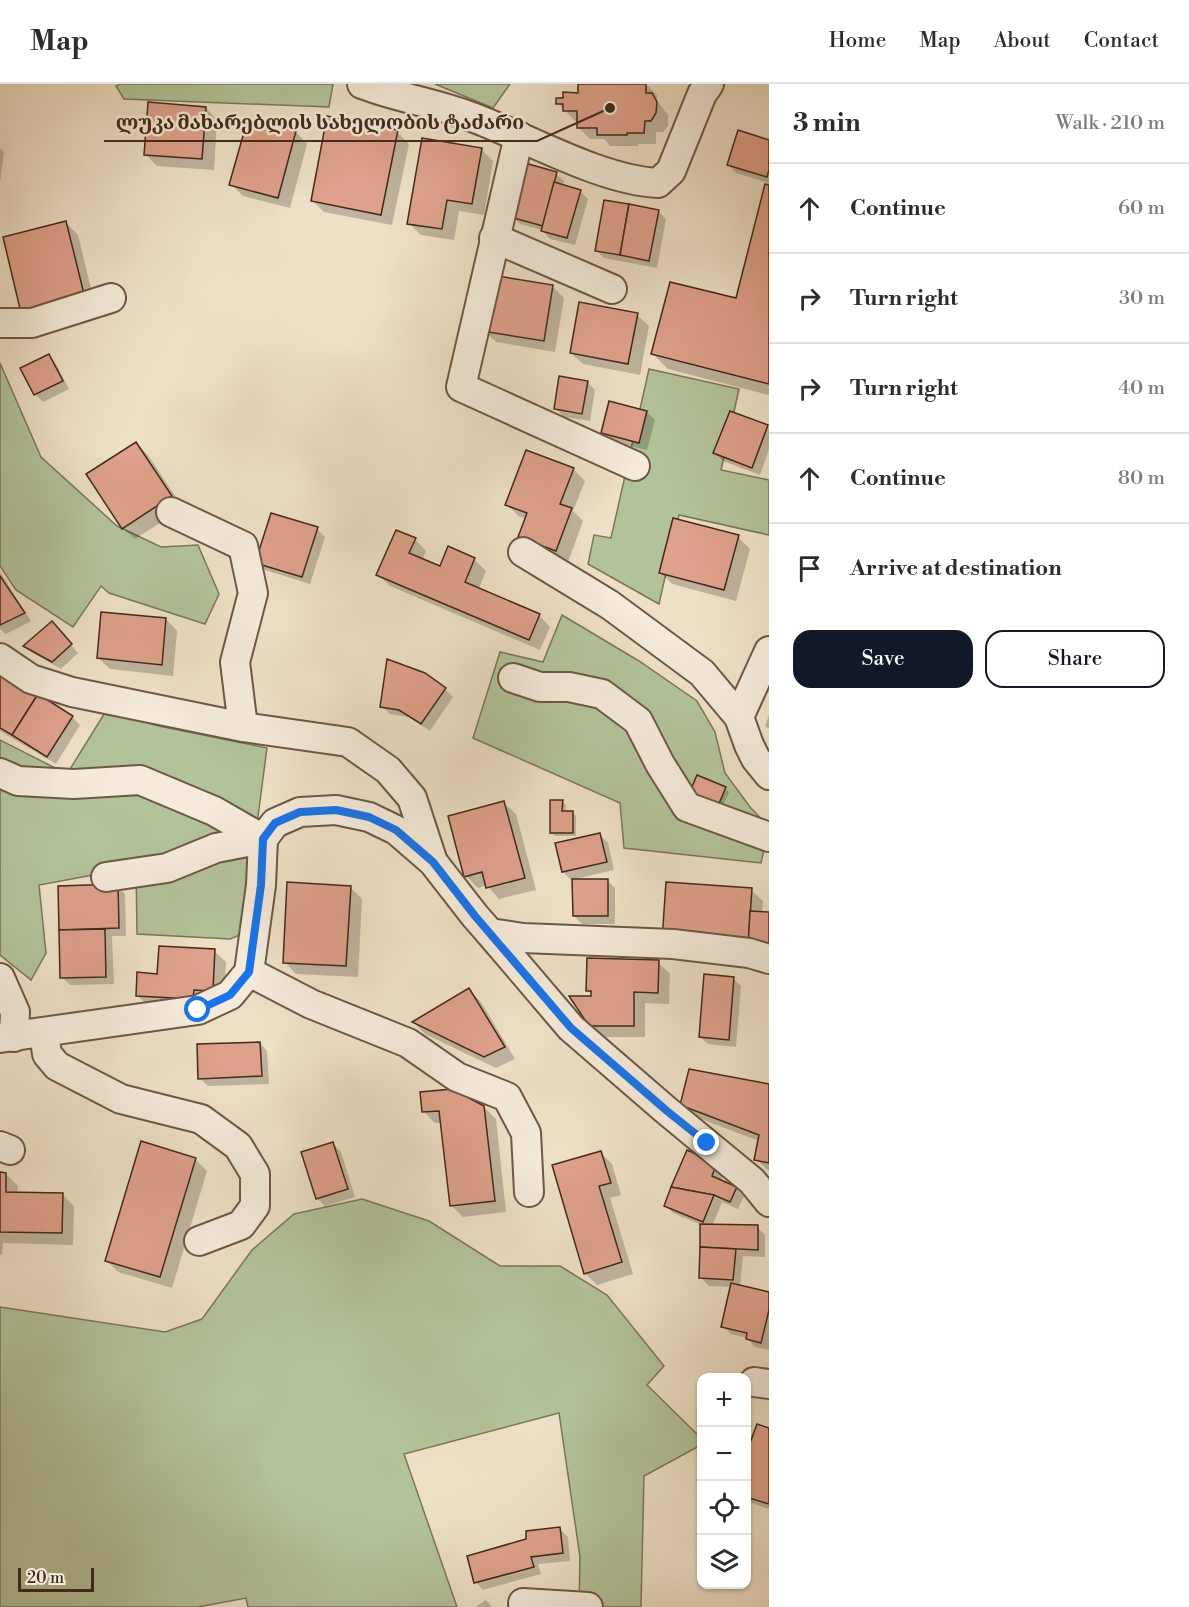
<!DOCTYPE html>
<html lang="en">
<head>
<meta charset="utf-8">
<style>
  :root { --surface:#fff; --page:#f7f7f7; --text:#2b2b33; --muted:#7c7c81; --line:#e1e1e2; --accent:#111827 }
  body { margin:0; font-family:"Libre Bodoni","Noto Serif Georgian",serif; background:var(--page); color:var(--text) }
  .controls { position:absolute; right:18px; bottom:18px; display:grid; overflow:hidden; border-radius:12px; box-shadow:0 2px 4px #0004 }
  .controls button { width:54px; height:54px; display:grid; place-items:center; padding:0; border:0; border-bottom:2px solid var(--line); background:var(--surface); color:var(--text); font:30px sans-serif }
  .scale { position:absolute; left:18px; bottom:15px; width:76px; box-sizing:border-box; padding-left:6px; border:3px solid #43291a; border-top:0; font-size:16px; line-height:21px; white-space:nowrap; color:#43291a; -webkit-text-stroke:4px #f4ebda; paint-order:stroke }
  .stop { position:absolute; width:18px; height:18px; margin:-14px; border:4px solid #1a73e8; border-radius:50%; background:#fff }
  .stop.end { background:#1a73e8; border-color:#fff; box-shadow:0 2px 6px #0008 }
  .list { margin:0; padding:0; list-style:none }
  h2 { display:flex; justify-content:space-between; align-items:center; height:78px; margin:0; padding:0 24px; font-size:26px }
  h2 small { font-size:20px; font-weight:400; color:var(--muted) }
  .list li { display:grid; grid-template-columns:39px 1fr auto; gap:18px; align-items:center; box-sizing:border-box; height:90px; padding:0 24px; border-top:2px solid var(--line) }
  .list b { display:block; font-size:22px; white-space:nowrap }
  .list em { font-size:20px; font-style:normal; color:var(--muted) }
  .actions { display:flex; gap:12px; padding:18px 24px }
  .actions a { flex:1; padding:14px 0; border:2px solid var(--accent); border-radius:18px; text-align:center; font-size:21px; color:var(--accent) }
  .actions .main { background:var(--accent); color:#fff }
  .icon { flex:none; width:33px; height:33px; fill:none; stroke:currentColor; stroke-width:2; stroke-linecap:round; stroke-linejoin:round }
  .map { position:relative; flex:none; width:769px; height:1523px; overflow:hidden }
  header { display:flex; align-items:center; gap:36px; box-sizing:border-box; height:84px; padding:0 30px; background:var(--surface); border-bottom:2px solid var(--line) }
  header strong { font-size:28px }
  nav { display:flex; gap:33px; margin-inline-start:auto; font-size:21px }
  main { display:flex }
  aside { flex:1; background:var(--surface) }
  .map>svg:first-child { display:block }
</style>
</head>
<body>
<header>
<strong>Map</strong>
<nav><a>Home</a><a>Map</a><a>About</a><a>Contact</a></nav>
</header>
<main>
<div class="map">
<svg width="769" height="1523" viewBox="0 0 769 1523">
  <rect width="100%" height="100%" fill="#eee0c6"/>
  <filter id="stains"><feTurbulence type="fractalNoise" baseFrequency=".00333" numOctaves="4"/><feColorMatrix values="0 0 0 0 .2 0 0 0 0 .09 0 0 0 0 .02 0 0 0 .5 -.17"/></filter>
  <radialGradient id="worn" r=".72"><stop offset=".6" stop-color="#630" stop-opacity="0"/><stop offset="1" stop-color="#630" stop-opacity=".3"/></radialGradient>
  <g fill="#b3c399" stroke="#7b765a" stroke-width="1.5">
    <polygon points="120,0 333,0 329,23 124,15 116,2"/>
    <polygon points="435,0 510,0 493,24"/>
    <polygon points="0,279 41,373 117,442 161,463 198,461 219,510 205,540 109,509 101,502 73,543 16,506 0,482"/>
    <polygon points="649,285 739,305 721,386 769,396 769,451 679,431 659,520 588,480 594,451 611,454"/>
    <polygon points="562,531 639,577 697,617 715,648 725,689 750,723 769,743 761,779 624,764 620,719 473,654 500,568 543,578"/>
    <polygon points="106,627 159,642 267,664 253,770 245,849 230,855 137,850 136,783 39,801 46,869 31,896 0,871 0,656 67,690"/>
    <polygon points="362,1115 429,1137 500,1182 560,1182 607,1211 664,1282 647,1301 701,1354 701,1361 644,1392 641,1523 579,1523 580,1473 559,1329 404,1370 457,1523 248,1523 246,1514 198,1523 0,1523 0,1223 165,1248 202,1235 252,1166 294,1130"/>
  </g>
  <g fill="#0003">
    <polygon points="580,0 646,0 657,11 657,17 668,31 668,42 663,48 656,48 656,60 638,60 638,62 610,62 604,55 590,55 578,43 578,38 576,38 558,19 580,10"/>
    <polygon points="206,24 217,36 214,86 157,82 145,70"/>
    <polygon points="296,48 307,60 290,124 243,112 231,100"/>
    <polygon points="397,48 409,60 392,141 324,128 312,116"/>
    <polygon points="769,57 769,99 736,89 728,81"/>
    <polygon points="0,64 4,68 0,99"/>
    <polygon points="481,65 493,77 484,131 459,127 454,156 421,151 409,139"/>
    <polygon points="556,90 564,97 563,102 580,107 588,115 575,161 550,155 542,146 520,140 512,132"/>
    <polygon points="769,103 769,311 668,285 653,270 737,216"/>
    <polygon points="658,127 666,135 657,184 604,174 596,166"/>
    <polygon points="66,139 78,151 96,225 34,240"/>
    <polygon points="552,202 564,214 555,268 496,258 484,247"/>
    <polygon points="637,231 649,242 640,291 583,280 571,269"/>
    <polygon points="49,272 56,280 69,305 43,318 35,310 22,285"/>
    <polygon points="587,298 595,306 590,337 564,333 556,325"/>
    <polygon points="647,328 655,336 647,366 610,357 602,349"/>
    <polygon points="767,342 769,344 769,365 760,391 723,377 715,369"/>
    <polygon points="136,359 148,371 183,424 135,455 123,444"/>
    <polygon points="573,385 585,397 573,427 583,437 568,478 531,464 526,435 518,432 507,420"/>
    <polygon points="272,430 317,445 325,453 310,500 265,486 257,478"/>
    <polygon points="738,453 750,465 736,517 672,500 660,488"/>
    <polygon points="415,455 426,467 422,477 441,484 474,475 486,487 479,504 539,531 550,543 540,566 390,502 378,490"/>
    <polygon points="0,488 31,537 6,550 0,545"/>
    <polygon points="166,535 177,547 173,592 110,585 98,574"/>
    <polygon points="59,547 78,569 61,585 33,569 25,562"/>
    <polygon points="0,588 72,633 80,641 56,680 0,647"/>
    <polygon points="445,605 453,613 430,647 409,633 390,630 382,622"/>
    <polygon points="769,631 769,645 765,642"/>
    <polygon points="725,705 729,708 722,724 694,713"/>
    <polygon points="562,718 566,721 566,729 573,729 576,732 576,752 555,752 551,749"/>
    <polygon points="504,719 516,730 536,806 499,815 487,801 478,804 466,792"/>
    <polygon points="600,751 608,759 614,786 571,796 563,788"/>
    <polygon points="607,796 615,804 615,840 582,840 574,832"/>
    <polygon points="117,802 125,810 126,852 112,852 114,900 70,901 62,893 59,803"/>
    <polygon points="350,803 362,815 358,893 296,890 285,878"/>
    <polygon points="751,806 763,817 762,829 769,830 663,856"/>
    <polygon points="214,867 226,878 224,918 149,923 137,911 158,891"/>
    <polygon points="658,878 670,890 669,920 645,919 645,953 603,953 591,941 593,911 587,906"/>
    <polygon points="733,894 741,902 736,963 708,960 700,953"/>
    <polygon points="469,906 481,918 515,975 496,984 425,950 414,939"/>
    <polygon points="260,959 267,967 269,1000 208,1002 200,994"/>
    <polygon points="769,1001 769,1087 756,1075 759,1057 693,1032 682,1020"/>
    <polygon points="484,1023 496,1035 506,1128 463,1133 451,1121 442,1039 435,1039 423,1027"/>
    <polygon points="333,1060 341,1068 355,1113 325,1122 317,1114"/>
    <polygon points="600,1068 612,1080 621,1111 610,1114 633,1190 597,1201 585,1189"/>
    <polygon points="688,1068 724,1088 720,1098 736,1104 744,1112 738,1125 722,1118 712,1142 757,1143 765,1151 765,1173 743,1172 740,1203 769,1210 769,1266 755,1263 747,1254 731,1250 723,1242 732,1203 709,1202 701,1194 702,1141 673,1129 665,1121"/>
    <polygon points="195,1075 207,1087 172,1204 118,1188 106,1176"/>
    <polygon points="0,1090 6,1090 18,1102 17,1109 62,1110 74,1122 73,1161 3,1159 2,1171 0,1171"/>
    <polygon points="769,1345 769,1425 746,1417 746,1375"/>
    <polygon points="560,1445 568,1453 570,1477 538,1480 541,1490 483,1506 476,1498"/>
    <polygon points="486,1516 492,1523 475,1523"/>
  </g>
  <g fill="#dea18b" stroke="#43291a" stroke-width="1.5">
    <polygon points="578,0 646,0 646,9 652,9 657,18 656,29 651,37 645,37 644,49 627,49 627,51 597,51 597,44 577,44 577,27 563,27 563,20 556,20 556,14 563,14 563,8 578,9"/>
    <polygon points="148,18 206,23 202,75 144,71"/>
    <polygon points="327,32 398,46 381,131 311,117"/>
    <polygon points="248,34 296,47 278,114 229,101"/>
    <polygon points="738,46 769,56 769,86 767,93 727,81"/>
    <polygon points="422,54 482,64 472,120 447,116 442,145 407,140"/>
    <polygon points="525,79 557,88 543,142 510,133"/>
    <polygon points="554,98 581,106 567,154 541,147"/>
    <polygon points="765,100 769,101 769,300 651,270 670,198 736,214"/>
    <polygon points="604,116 629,120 620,171 595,167"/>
    <polygon points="629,120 659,126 649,177 620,171"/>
    <polygon points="66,137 85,214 21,229 3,153"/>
    <polygon points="491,191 553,201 544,257 482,247"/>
    <polygon points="579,218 638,229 628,280 570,269"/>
    <polygon points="49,270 63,297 34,311 20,284"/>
    <polygon points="559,292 588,297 582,330 554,325"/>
    <polygon points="609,317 647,327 639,359 601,349"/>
    <polygon points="730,327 768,341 752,384 713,369"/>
    <polygon points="136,358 172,412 122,445 86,390"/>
    <polygon points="526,366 574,384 560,420 572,424 556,467 518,453 527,429 505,421"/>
    <polygon points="271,429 318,443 302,493 255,479"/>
    <polygon points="673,434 739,451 724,506 659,489"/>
    <polygon points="396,446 416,454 409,469 440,482 448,462 475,474 465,498 540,530 529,556 376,491"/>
    <polygon points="0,492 25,529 0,541"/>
    <polygon points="101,528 166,534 162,581 97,574"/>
    <polygon points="52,537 72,560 52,578 23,562"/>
    <polygon points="387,575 425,589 446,604 421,640 399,626 380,623"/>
    <polygon points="0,586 38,610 12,651 0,644"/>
    <polygon points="38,610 73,632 47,673 12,651"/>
    <polygon points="697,691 726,703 718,722 689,710"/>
    <polygon points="550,716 563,716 562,727 573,727 573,749 550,749"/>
    <polygon points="504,717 525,794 486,804 482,788 464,793 448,732"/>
    <polygon points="600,749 607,778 562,788 555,759"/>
    <polygon points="572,795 608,795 608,832 573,832"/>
    <polygon points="287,798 351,802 346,882 283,879"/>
    <polygon points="666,798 752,804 748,863 662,857"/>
    <polygon points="118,800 119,844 59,846 58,802"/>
    <polygon points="750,827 769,828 769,865 748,863"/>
    <polygon points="105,845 106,893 60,894 59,846"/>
    <polygon points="159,862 215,865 213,907 194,906 193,915 136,912 137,888 157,890"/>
    <polygon points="587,874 659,876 658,909 634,908 634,942 589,942 569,912 591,912 591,907 586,907"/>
    <polygon points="704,890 734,893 729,956 699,953"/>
    <polygon points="469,904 505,963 484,973 412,938"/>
    <polygon points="260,958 262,992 198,995 197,960"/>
    <polygon points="689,985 769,1000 769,1079 754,1076 759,1051 680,1021"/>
    <polygon points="452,1005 484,1022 495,1117 450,1122 439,1027 422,1028 420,1008"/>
    <polygon points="141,1057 196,1074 160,1193 105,1177"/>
    <polygon points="333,1058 348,1105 316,1115 301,1068"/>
    <polygon points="687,1066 717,1079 712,1092 737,1103 730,1118 714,1111 671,1103"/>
    <polygon points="601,1067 611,1099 599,1102 622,1178 584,1190 552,1081"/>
    <polygon points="0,1088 6,1089 6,1108 63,1109 62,1149 0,1148"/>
    <polygon points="671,1103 714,1111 703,1138 664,1122"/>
    <polygon points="700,1140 758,1141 758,1166 700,1163"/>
    <polygon points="700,1163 736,1165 733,1196 699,1194"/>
    <polygon points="731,1199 769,1208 769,1226 761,1259 746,1255 747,1249 721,1243"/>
    <polygon points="757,1340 769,1344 769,1420 746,1413 746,1370"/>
    <polygon points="560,1443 563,1469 531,1473 534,1483 474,1499 467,1472 526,1455 526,1447"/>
  </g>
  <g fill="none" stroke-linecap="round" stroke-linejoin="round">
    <g stroke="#6e5745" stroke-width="32">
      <g id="minor">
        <path d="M362,0C398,14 436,19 472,33C528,54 600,96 658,99L671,87L702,10L709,0"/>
        <polyline points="519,52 461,303 635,382"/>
        <polyline points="494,154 612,205"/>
        <polyline points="0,239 32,239 111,214"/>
        <polyline points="171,428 243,462 253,509 235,578 243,643"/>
        <polyline points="523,468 610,521 702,589 739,633 749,661 756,675 769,691"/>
        <polyline points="0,574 31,595 72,608 243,643 348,658 388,686 412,714 433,778"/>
        <polyline points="513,594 540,603 569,603 602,610 638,637 660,680 687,723 769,753"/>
        <polyline points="739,633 769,567"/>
        <polyline points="0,689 18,697 74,700 140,696 214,727 263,755"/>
        <polyline points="106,793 167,784 216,764 263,755"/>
        <polyline points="490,849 571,944 667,1027 752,1097 769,1118"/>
        <polyline points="249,888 311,920 408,959 457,993 507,1013 526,1049 529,1108"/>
        <polyline points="0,894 15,928 14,953"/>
        <polyline points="44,949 47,970 57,982 121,1015 201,1035 238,1062 255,1090 255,1122 241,1141 199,1157"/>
        <polyline points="0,954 198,926 230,911 249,888 261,801 263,755 275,739 300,728 336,726 369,733 396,746 433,778 475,832 490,849 523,854 673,860 749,869 769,875"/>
        <polyline points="0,1062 10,1066"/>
        <polyline points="754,1298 769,1300"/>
        <polyline points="523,1519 588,1523"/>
      </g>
    </g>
    <use href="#minor" stroke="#f4ebda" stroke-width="28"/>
  </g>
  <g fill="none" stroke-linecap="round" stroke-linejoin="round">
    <polyline stroke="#1a73e8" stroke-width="8" points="198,926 230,911 249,888 261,801 263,755 275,739 300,728 336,726 369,733 396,746 433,778 475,832 571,944 667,1027 707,1059"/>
  </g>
  <path fill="none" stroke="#43291a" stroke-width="2" d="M610 24L537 57H104"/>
  <circle fill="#43291a" stroke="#f4ebda" stroke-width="2" cx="610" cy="24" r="6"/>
  <g font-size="20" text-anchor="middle" font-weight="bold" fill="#43291a" stroke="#f4ebda" stroke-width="5" stroke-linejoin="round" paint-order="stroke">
    <text x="320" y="45">ლუკა მახარებლის სახელობის ტაძარი</text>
  </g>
  <rect width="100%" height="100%" filter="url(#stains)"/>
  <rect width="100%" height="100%" fill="url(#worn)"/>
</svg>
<div class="controls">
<button>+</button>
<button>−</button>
<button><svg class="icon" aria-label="locate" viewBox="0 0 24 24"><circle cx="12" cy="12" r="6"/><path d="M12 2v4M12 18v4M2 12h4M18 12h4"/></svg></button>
<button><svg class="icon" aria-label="layers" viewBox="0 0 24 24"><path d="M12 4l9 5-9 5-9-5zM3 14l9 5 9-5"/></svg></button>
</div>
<div class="scale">20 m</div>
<div class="stop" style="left:198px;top:926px"></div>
<div class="stop end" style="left:707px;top:1059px"></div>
</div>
<aside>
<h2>3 min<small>Walk · 210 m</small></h2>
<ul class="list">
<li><svg class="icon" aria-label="ahead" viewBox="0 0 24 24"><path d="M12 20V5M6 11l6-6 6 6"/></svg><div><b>Continue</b></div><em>60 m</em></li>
<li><svg class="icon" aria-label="right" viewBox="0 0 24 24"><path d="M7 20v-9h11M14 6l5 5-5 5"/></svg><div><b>Turn right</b></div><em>30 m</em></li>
<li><svg class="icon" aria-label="right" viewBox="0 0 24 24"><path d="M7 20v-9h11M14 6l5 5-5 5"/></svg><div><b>Turn right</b></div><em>40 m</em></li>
<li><svg class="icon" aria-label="ahead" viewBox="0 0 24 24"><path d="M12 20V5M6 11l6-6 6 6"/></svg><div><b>Continue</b></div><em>80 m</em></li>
<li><svg class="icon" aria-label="arrive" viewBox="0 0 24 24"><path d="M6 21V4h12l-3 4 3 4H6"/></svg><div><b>Arrive at destination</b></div></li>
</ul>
<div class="actions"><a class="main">Save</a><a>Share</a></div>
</aside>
</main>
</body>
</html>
